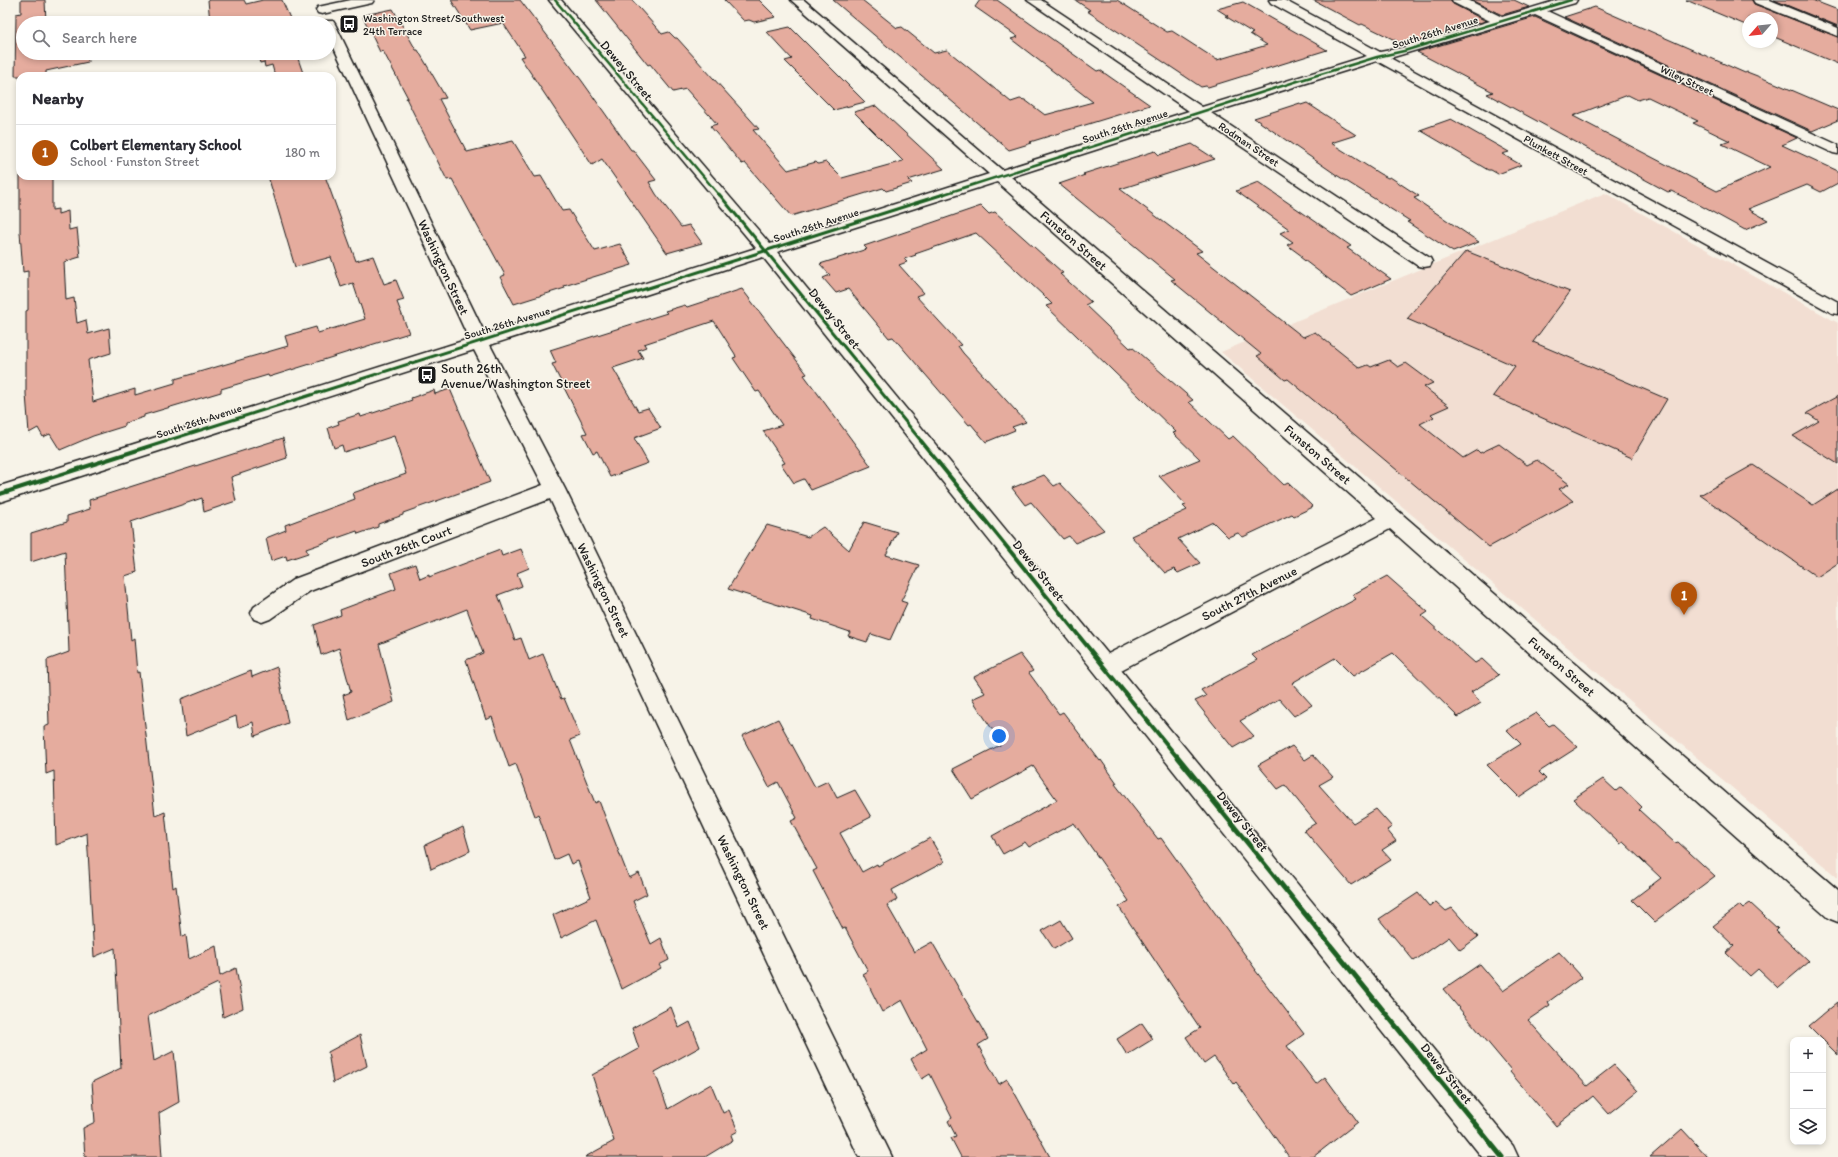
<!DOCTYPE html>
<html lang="en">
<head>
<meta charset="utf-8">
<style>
  :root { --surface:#fff; --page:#f2f2f3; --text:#2b2b33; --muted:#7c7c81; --line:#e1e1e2; --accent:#b45309 }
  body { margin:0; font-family:Itim,sans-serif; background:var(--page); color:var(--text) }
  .controls { position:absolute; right:12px; bottom:12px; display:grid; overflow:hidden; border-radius:8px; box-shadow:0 2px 6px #0003 }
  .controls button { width:36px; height:36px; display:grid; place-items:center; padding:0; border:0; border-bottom:1px solid var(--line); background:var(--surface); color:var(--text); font:20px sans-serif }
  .compass { position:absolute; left:1742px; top:12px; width:36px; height:36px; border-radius:50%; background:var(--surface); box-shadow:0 2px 6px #0003; rotate:242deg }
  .you { position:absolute; left:999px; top:736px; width:14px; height:14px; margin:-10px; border:3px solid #fff; border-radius:50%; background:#1a73e8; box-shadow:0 0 0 6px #1a73e833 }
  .badge { display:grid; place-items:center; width:26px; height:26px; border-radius:50%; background:var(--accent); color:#fff; font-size:13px; font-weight:700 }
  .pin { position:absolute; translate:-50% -33px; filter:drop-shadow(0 1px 2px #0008) }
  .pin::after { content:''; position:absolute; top:21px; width:14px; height:12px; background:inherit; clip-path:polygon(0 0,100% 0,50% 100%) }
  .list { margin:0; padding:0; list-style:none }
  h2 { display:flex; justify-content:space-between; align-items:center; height:52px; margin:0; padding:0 16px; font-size:17px }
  h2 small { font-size:13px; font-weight:400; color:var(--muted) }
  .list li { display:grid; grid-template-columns:26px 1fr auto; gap:12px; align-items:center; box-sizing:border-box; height:56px; padding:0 16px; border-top:1px solid var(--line) }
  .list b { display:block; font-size:15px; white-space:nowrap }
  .list p { margin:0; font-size:13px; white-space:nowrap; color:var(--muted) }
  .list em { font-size:13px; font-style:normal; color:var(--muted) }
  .icon { flex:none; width:22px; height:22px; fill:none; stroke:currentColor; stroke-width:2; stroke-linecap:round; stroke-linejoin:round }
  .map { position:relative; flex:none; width:1838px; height:1157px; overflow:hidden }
  .search { position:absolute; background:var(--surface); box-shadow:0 2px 6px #0003; left:16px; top:16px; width:320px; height:44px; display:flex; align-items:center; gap:10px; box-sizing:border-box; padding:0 14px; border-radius:22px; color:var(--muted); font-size:15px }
  .panel { position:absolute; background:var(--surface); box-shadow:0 2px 6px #0003; left:16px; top:72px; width:320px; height:108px; border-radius:12px }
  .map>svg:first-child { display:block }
</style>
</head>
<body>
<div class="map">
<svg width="1838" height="1157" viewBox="0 0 1838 1157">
  <rect width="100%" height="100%" fill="#f7f3e8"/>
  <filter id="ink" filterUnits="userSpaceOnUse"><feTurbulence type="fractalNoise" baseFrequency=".025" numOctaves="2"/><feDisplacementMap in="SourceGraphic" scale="8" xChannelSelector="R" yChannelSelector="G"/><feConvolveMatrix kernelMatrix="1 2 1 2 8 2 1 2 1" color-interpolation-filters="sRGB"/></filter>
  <g filter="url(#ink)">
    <polygon fill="#f2ded2" points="1605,193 1838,323 1838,878 1221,352"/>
    <g fill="#e5ac9e" stroke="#1c1c1c" fill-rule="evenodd">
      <polygon points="21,0 45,0 46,23 23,23 23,53 87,53 88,62 46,71 46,76 15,76 16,14 21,13"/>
      <polygon points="208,0 244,0 246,4 263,0 282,0 292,23 210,23"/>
      <polygon points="451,0 520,0 582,81 631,150 633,150 656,180 649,182 656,194 681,227 689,225 702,243 667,253 602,159 592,165 520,57 525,56 503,23 470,30"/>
      <polygon points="596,0 632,0 662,34 669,32 675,38 677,38 759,129 753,130 788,170 816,162 818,164 826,162 842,178 903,161 854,112 876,106 944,169 908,180 912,183 886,191 883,188 791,216 745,163 742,164 710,126 717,124 686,89 673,92 650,64 648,65"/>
      <polygon points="724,0 759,0 776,17 754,22 749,20 744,21"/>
      <polygon points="833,0 862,0 897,28 902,27 934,53 947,50 1011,102 1020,99 1025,100 1045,115 1093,102 1011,39 1018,37 975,7 980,0 997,0 1097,71 1100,70 1150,105 1030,142 1032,143 1009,150"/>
      <polygon points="1075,0 1117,0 1167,32 1172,31 1217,60 1267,45 1250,34 1253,33 1225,16 1228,16 1217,9 1243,2 1327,50 1208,87 1206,86 1201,87 1087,11 1090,10"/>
      <polygon points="1313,0 1451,0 1453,4 1486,21 1405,45 1362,24 1360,25"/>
      <polygon points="1471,0 1514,0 1529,7 1502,15"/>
      <polygon points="1686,0 1752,0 1754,4 1838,37 1838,64 1772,36 1772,18 1748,18 1748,26"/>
      <polygon points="1774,0 1812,0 1838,10 1838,26"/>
      <polygon points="1595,7 1745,73 1747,72 1775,83 1838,110 1838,120 1812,131 1564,17"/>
      <polygon points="393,9 416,50 418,50 446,98 439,99 467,152 513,141 535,177 541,176 562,211 569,210 595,251 620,244 632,265 564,286 565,288 514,304 500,277 505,275 486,240 485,240 452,179 447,180 406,98 408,98 383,51 380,52 363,17 365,16 364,15"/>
      <path d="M1535,17L1797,138L1782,145L1838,171V183L1821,192L1807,185L1748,209L1768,220L1745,230L1694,202L1671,191L1668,192L1487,94L1493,92L1417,52ZM1628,95L1638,100L1648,97L1698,121L1693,123L1730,141L1722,144L1770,167L1717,191L1573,116Z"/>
      <polygon points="790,27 865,102 834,110 785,61 792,59 767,32"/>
      <polygon points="257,53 296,53 303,73 291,76 275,76 272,65 265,67 264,62 260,63"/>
      <polygon points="1300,103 1301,105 1307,103 1356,135 1331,143 1380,174 1388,178 1390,177 1419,196 1414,198 1479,242 1453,252 1407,222 1410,221 1338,176 1254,118"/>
      <polygon points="1451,119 1509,152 1502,154 1521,165 1498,174 1491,170 1488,170 1420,130"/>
      <polygon points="1192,144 1215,159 1120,189 1202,251 1196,253 1303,337 1315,332 1360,368 1368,365 1371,367 1389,360 1398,367 1406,363 1433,383 1424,387 1449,406 1431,414 1434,417 1420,424 1463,458 1477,450 1480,453 1499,444 1527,465 1537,460 1569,484 1559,489 1573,501 1489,547 1288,379 1285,380 1257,356 1261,354 1171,280 1175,279 1059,184 1085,175 1083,174 1155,151 1159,155"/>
      <polygon points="20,176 52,176 52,210 58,209 58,214 68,211 69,230 77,228 80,257 64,262 66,300 74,298 77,323 86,320 88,334 109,328 111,353 88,360 93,402 135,389 135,395 175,383 175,379 288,346 285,336 316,327 318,333 365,319 353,283 341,287 331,257 295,267 268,176 325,176 356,261 373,256 384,284 396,280 404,300 397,302 409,333 269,377 268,375 221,389 221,392 144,415 144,417 125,423 125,426 93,436 60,450 50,434 43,437 38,428 29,433 26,394 26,311 28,310 28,271 23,272 20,232"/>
      <polygon points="1258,182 1351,246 1347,248 1391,279 1351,296 1300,257 1302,256 1287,245 1293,242 1280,233 1289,229 1236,191"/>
      <polygon points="981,206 989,214 995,212 1063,273 1060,274 1091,302 1085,305 1130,348 1132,347 1193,400 1189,402 1228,439 1233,436 1284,485 1288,483 1313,507 1294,516 1292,514 1243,537 1238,533 1228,537 1213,522 1178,539 1200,563 1178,573 1174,569 1165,573 1131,536 1187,510 1183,506 1186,505 1159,476 1200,459 1173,433 1176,432 1046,306 1052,304 1044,296 976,233 915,254 916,255 904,259 907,262 899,265 924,293 916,296 961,345 958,346 963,353 1026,422 1012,427 1015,430 986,442 971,424 969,425 893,337 889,338 848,289 836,293 823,278 830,275 820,264 867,249 864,246"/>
      <polygon points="1466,251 1570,292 1533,342 1667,399 1632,458 1493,396 1515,366 1407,319"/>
      <polygon points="742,289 807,374 804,375 871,466 811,490 804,479 794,483 781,464 785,463 763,431 782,425 759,391 756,392 733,358 736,357 735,354 714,321 644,344 646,347 638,350 643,358 613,368 638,411 648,408 661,428 634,438 648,463 610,477 597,451 593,453 583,434 587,433 552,364 556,363 550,350 667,313 665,311 685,305 687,307"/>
      <polygon points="450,389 490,482 403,513 403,515 378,524 378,527 358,534 357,531 306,549 308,553 287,560 286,556 271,561 266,538 286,530 285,525 355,499 353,493 406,474 394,436 344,452 342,445 334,448 328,428 339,424 338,421 360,414 361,417 412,400 411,398 434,390 435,394"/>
      <polygon points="1838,396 1838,464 1793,436 1819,421 1807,413"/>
      <polygon points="283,438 287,458 231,477 236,501 204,512 202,498 131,522 137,572 125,576 131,640 134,638 137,673 139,672 155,816 165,812 173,888 176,886 182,937 186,935 189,959 216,946 220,976 236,968 243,1008 223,1017 218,983 148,1016 154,1061 174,1051 179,1102 159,1113 162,1157 85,1157 83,1128 95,1122 92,1082 121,1068 115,948 94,957 87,833 56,845 54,771 46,774 44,727 49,725 47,660 69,652 65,551 31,562 31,533 67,522 67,516 90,509 89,500"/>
      <polygon points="1753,465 1813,505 1838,489 1838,563 1817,577 1700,495"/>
      <polygon points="1044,475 1054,486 1060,483 1104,530 1075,543 1069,536 1063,539 1031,502 1025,505 1012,488"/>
      <polygon points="864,522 897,532 886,555 919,565 901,601 907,603 890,640 871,634 867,642 848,636 850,632 812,619 813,616 728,589 767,525 808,537 823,527 849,550"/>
      <polygon points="521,549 529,568 517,573 522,586 498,595 515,640 521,638 529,660 543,654 561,699 564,698 580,736 570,740 595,803 599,801 629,878 639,873 647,894 633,901 651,944 661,938 669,960 659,965 661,968 622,989 596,920 561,938 553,915 591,897 578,861 571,864 567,854 554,860 538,814 535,816 516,764 509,767 492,717 486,720 466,660 483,653 467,609 379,644 394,702 349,720 343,695 351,692 339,648 321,655 314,625 341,615 340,610 396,589 391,573 415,564 420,579 429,575 429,577 500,550 502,556"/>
      <polygon points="1387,576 1428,612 1422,616 1475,663 1482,659 1499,675 1471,692 1481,703 1458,717 1393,653 1353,676 1335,658 1292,683 1312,705 1294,716 1279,699 1240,721 1254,736 1233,748 1195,701 1206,696 1201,690 1257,660 1252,655 1356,599 1352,595"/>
      <polygon points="1020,654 1033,671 1029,673 1059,714 1063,712 1100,761 1101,760 1117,783 1115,784 1158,839 1161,838 1256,970 1255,970 1304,1034 1287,1046 1316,1084 1325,1077 1358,1122 1313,1157 1289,1157 1236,1082 1234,1084 1214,1057 1204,1064 1186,1037 1200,1028 1119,907 1129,901 1074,823 1029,847 1025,842 1003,854 992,836 1057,800 1033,766 972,799 953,769 1002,744 972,699 985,693 974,677"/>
      <polygon points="277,667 288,723 255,736 253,722 238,728 236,716 186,736 181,699 251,671 252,677"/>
      <polygon points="1536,713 1549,726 1553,724 1578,747 1539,772 1546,779 1519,797 1487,765 1521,744 1507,730"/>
      <polygon points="778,719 815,787 828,781 837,798 855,790 871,817 840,833 862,872 877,864 878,866 930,838 944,862 892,890 897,900 887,905 914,952 932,942 988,1039 978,1045 999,1084 1007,1079 1050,1157 961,1157 951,1138 956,1136 948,1121 952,1118 930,1074 922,1079 911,1059 927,1049 902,1000 882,1012 863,974 868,971 845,928 843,929 813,871 817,869 791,821 797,818 778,782 769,787 742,736"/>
      <polygon points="1292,746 1305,760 1313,755 1333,777 1319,785 1353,823 1376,809 1392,827 1387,830 1396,841 1382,850 1391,860 1351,885 1304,830 1316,823 1285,785 1278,789 1258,765"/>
      <polygon points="1603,779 1616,791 1621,787 1642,807 1639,810 1675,843 1678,842 1715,876 1654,922 1632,900 1661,878 1623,842 1620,844 1573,799"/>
      <polygon points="463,827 470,851 431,869 425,845"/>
      <polygon points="1418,893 1429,906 1436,902 1446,911 1452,908 1478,937 1460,950 1449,937 1414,961 1379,919"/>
      <polygon points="1750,903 1778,929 1776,931 1809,962 1778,988 1758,969 1750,976 1726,953 1734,946 1713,926 1740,905 1743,908"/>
      <polygon points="1061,920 1072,938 1054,949 1042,931"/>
      <polygon points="1559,952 1582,977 1548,1002 1550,1005 1528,1020 1587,1086 1614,1065 1638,1091 1609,1114 1593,1096 1556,1126 1510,1072 1511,1070 1443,989 1480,964 1503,991"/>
      <polygon points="1838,1002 1838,1055 1809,1026"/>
      <polygon points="671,1007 679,1028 690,1022 700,1047 655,1072 668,1109 711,1084 723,1113 729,1110 738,1131 731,1135 733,1140 705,1157 585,1157 614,1141 592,1075 639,1049 632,1028"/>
      <polygon points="1142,1023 1153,1039 1127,1055 1117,1039"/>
      <polygon points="360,1035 367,1066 333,1083 328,1052"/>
      <polygon points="1682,1129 1708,1157 1650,1157"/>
    </g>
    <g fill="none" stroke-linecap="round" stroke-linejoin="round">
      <g stroke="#1c1c1c" stroke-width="3">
        <g id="minor">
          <polygon points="351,0 374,0 372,3 322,14 318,13 316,10 318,7"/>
          <path d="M549,0H561L770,244L989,174L791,0H804L1002,170L1189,111L1027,0H1041L1202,107L1367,56L1271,3L1269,0H1284L1380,52L1401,48L1490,21L1454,3L1452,0H1468L1502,17L1558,0H1577L1575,3L1547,11L1838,145V154L1833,153L1535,15L1390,58L1838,302V314L1832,313L1377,61L1211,113L1430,258L1432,262L1430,266L1424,267L1418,266L1198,117L1011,177L1838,890V922L1828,918L1390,529L1121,670L1513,1146L1518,1157H1482L763,257L490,345L565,489L892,1157H859L550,499L310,591L270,619L262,622L254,619L251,613L254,607L294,579L543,485L474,350L0,502V486L469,339L329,37V23H323L325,21H333L335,24L485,334L756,248ZM997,182L1377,518L1108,654L777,252Z"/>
          <polygon points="1753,0 1770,0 1838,28 1838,36 1755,3"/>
        </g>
      </g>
      <use href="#minor" fill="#f7f3e8" fill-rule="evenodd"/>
      <g stroke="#f7f3e8" stroke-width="4">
        <g id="cycleway-far3">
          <polyline points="555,0 719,195"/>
          <polyline points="941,195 1301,80 1377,57 1404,51 1571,0"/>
        </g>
      </g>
      <g stroke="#f7f3e8" stroke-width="5">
        <g id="cycleway-far2">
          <polyline points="719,194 922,442"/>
          <polyline points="163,442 944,194"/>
        </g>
      </g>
      <g stroke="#f7f3e8" stroke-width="6">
        <g id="cycleway-far1">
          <polyline points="921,441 1177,757"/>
          <polyline points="0,494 166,441"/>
        </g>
      </g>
      <g stroke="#f7f3e8" stroke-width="8">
        <polyline id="cycleway" points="1177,756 1502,1157"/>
      </g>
      <use href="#cycleway-far3" stroke="#1b5e20" stroke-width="2.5"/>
      <use href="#cycleway-far2" stroke="#1b5e20" stroke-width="3"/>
      <use href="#cycleway-far1" stroke="#1b5e20" stroke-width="4"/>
      <use href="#cycleway" stroke="#1b5e20" stroke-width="5"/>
    </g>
  </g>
  <defs>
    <g id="bus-square" transform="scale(1)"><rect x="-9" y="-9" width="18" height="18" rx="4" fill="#1c1c1c" stroke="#f7f3e8"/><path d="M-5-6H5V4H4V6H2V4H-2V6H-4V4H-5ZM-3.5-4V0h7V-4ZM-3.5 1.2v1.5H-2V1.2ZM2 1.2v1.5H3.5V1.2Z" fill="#fff"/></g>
  </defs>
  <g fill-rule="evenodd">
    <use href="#bus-square" x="349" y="24"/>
    <use href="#bus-square" x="427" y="375"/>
  </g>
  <g text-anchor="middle" stroke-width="3" stroke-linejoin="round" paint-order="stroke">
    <g font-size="11" fill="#1c1c1c" stroke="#f7f3e8" text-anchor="start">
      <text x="363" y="22">Washington Street/Southwest<tspan x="363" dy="13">24th Terrace</tspan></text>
    </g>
    <g font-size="11" fill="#1c1c1c" stroke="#f7f3e8">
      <text transform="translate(1435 32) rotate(-17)" y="4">South 26th Avenue</text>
      <text transform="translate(1687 80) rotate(25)" y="4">Wiley Street</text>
      <text transform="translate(1125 126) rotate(-18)" y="4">South 26th Avenue</text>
      <text transform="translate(1249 144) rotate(34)" y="4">Rodman Street</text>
      <text transform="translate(1556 155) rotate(29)" y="4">Plunkett Street</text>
      <text transform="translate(816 225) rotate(-18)" y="4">South 26th Avenue</text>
      <text transform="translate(507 323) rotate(-17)" y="4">South 26th Avenue</text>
      <text transform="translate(199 421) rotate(-18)" y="4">South 26th Avenue</text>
    </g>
    <g font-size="13" fill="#1c1c1c" stroke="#f7f3e8">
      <text transform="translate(627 70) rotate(50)" y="5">Dewey Street</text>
      <text transform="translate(1074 240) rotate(41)" y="5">Funston Street</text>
      <text transform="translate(444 267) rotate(65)" y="5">Washington Street</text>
      <text transform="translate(835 318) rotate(51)" y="5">Dewey Street</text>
      <text transform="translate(1318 454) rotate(41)" y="5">Funston Street</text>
      <text transform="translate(406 546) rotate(-21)" y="5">South 26th Court</text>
      <text transform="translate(1039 570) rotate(51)" y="5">Dewey Street</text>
      <text transform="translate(604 590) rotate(64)" y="5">Washington Street</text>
      <text transform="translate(1249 593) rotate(-27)" y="5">South 27th Avenue</text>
      <text transform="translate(1562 666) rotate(41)" y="5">Funston Street</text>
      <text transform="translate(1243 821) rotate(51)" y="5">Dewey Street</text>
      <text transform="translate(744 882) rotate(64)" y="5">Washington Street</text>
      <text transform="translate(1447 1073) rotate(51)" y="5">Dewey Street</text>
    </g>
    <g font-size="13" fill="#1c1c1c" stroke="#f7f3e8" text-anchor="start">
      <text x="441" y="373">South 26th<tspan x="441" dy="15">Avenue/Washington Street</tspan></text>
    </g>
  </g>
</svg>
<div class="controls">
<button>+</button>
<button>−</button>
<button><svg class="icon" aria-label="layers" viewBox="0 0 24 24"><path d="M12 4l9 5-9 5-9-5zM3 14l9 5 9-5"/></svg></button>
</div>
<svg class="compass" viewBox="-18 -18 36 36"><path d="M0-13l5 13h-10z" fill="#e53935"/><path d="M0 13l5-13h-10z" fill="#7c7c81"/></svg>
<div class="you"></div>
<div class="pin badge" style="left:1684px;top:615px">1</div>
<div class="search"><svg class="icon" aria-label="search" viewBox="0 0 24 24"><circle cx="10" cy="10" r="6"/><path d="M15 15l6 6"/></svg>Search here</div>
<section class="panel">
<h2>Nearby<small></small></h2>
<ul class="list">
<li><span class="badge">1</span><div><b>Colbert Elementary School</b><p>School · Funston Street</p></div><em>180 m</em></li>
</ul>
</section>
</div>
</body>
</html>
